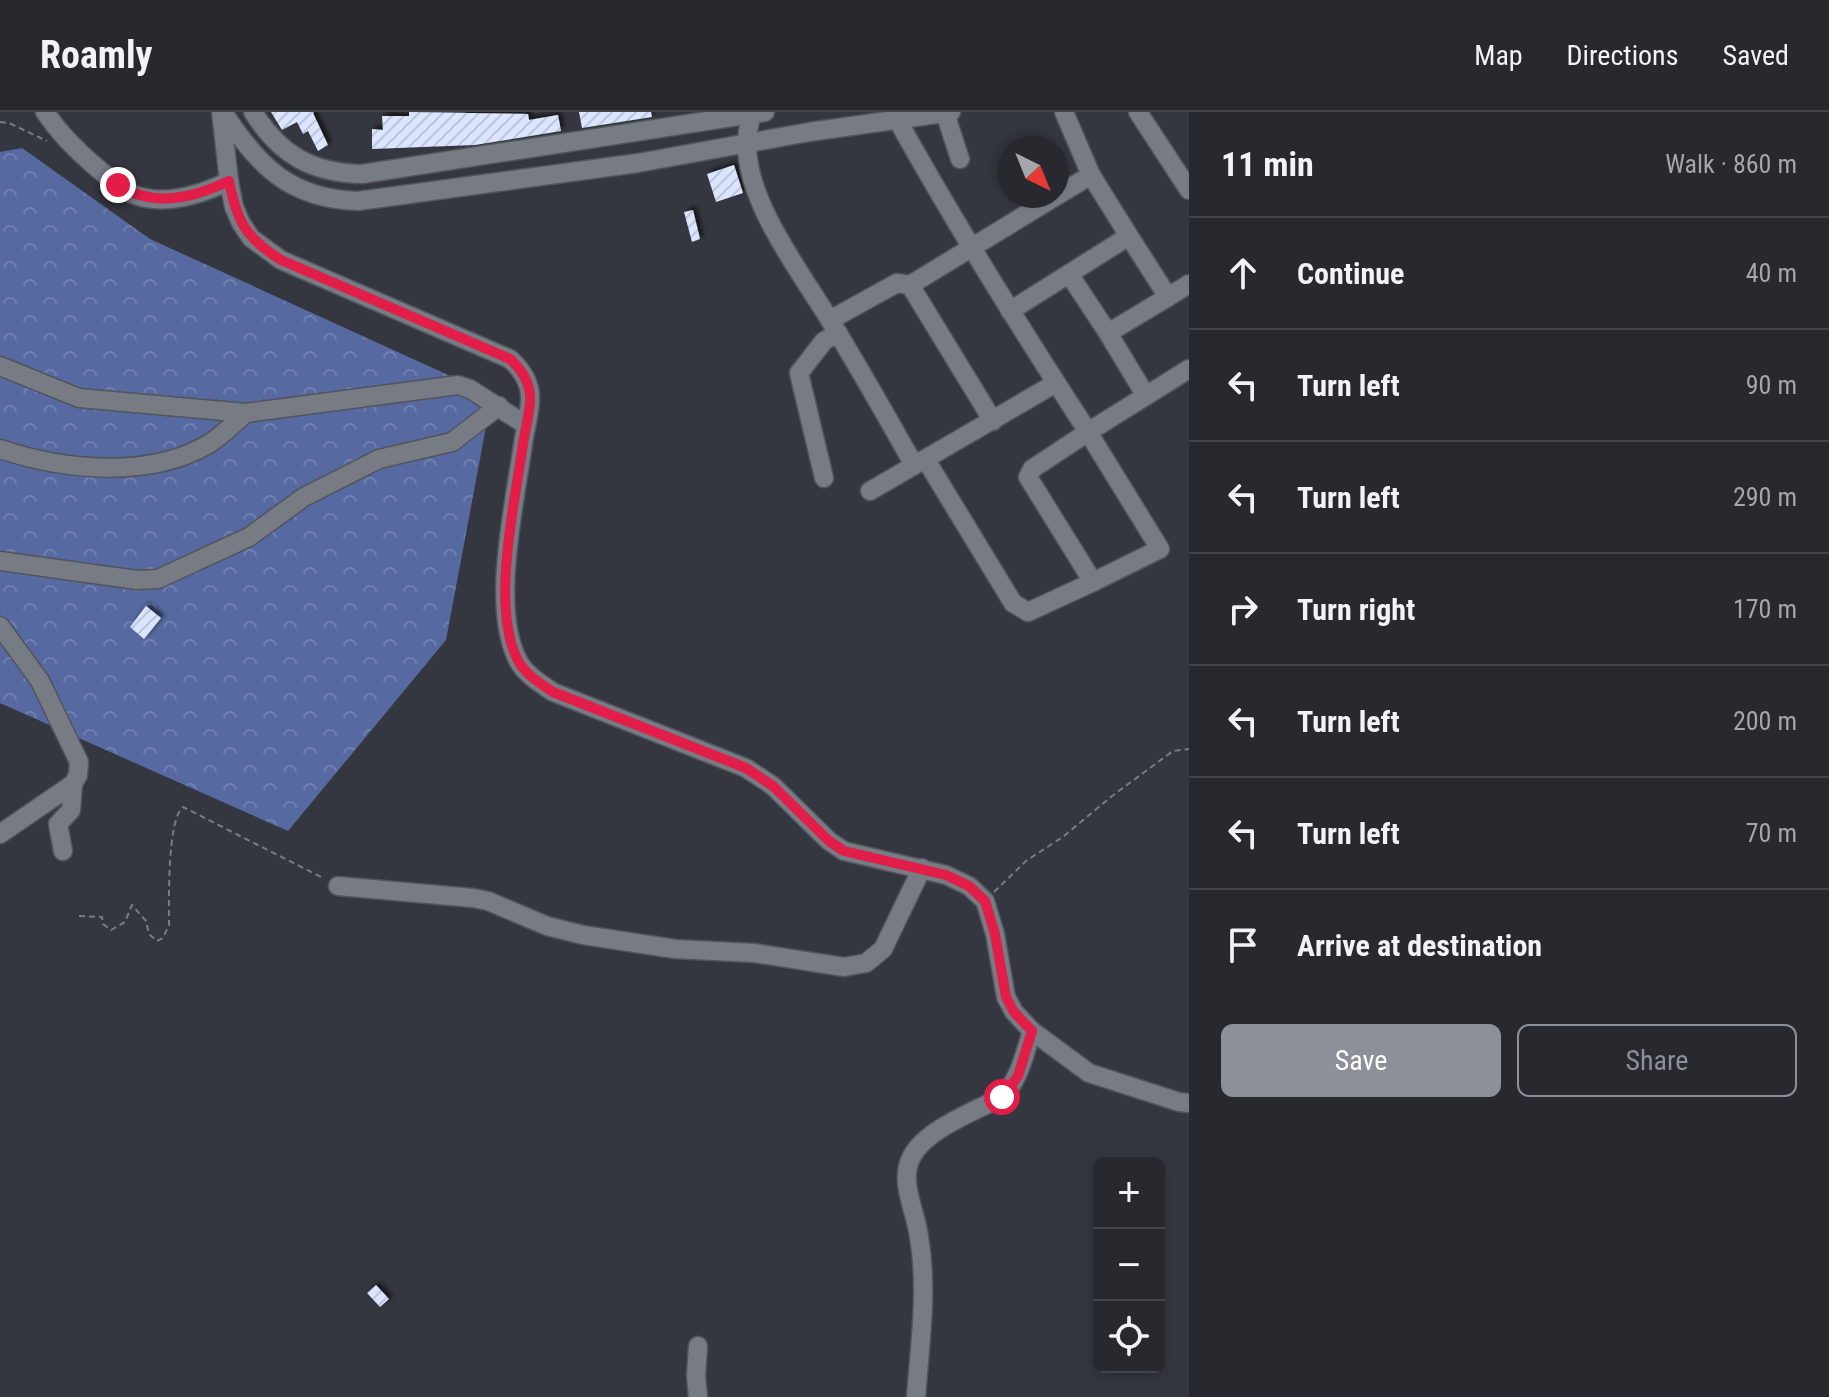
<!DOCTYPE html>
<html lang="en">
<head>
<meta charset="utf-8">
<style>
  :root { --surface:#27292f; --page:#2f3137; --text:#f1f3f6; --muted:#a4a6aa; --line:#43454b; --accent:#8c9099 }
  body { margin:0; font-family:"Roboto Condensed",sans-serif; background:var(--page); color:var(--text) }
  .controls { position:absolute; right:24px; bottom:24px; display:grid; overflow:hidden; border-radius:12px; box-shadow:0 4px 12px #0003 }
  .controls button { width:72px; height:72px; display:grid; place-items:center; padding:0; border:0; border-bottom:2px solid var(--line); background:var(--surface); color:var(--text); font:40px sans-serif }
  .compass { position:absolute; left:997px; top:24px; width:72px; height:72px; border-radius:50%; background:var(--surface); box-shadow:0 4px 12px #0003; rotate:137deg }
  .stop { position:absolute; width:24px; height:24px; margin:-18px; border:6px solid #e11d48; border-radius:50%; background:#fff }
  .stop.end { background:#e11d48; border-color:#fff; box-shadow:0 2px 8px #0008 }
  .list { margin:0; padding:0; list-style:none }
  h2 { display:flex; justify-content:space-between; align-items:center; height:104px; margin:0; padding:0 32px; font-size:34px }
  h2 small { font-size:26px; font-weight:400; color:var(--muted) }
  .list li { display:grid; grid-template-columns:52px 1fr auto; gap:24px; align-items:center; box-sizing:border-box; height:112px; padding:0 32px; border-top:2px solid var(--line) }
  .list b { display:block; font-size:30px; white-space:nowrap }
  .list em { font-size:26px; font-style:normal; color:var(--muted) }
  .actions { display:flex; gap:16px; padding:24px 32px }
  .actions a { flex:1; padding:18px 0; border:2px solid var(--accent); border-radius:12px; text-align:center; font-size:28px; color:var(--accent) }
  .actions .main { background:var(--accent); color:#fff }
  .icon { flex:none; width:44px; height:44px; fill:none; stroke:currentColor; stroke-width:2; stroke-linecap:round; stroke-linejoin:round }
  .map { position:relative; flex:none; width:1189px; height:1285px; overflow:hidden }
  header { display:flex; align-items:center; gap:48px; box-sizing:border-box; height:112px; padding:0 40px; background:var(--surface); border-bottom:2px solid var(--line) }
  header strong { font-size:38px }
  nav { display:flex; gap:44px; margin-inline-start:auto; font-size:28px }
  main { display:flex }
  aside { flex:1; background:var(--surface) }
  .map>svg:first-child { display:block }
</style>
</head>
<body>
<header>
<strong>Roamly</strong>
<nav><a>Map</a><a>Directions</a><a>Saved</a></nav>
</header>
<main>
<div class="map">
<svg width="1189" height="1285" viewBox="0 0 1189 1285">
  <defs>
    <pattern id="forest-crowns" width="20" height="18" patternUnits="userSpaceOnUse" patternTransform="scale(2)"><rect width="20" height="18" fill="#566aa1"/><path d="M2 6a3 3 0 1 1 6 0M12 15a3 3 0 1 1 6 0" fill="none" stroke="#6e80af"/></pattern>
    <pattern id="building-hatch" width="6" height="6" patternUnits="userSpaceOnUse" patternTransform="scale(2)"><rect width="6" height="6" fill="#dbe5ff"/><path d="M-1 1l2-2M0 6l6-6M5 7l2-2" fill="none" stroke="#bdc6db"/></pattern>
    <filter id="shadow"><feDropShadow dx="3.5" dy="-3.5" stdDeviation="2" flood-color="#0009"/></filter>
  </defs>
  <rect width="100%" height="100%" fill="#34373f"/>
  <polygon fill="url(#forest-crowns)" points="22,36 150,127 492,283 446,528 288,719 0,591 0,40"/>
  <g fill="url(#building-hatch)" filter="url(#shadow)">
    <polygon points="271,0 314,0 313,1 328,33 318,39 308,19 303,22 297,10 282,18"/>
    <polygon points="409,0 528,2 529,8 558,3 561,19 475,33 372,37 372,17 383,18 382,4 409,4"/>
    <polygon points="579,0 651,0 652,5 582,16"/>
    <polygon points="734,53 743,81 716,90 707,62"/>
    <polygon points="693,98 700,127 692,130 684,100"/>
    <polygon points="146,494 161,506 144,527 130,515"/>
    <polygon points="376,1173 389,1187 380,1195 367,1181"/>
  </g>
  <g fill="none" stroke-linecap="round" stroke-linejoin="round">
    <g stroke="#51545b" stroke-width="21">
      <g id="minor">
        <path d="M45,0C59,21 77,39 96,55C107,64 119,76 132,82C164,95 200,83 229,69"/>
        <path d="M221,0L229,69L234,95L241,111L251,126L281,148L510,247C521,257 529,268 530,283C531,299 525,317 523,332C515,391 489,500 520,552C528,564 541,572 553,580L746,656L773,674L829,729L844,739L946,763L969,774L985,789L995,822L1006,885L1014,900L1032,919L1089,961L1179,990L1189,991"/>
        <path d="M223,0C258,54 290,87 358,89L638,51L809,20L951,0"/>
        <path d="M253,0C280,43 312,61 362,62L765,0"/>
        <path d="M752,0C750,10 747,20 747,30C745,89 802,162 831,210C860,257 887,305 914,353"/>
        <polyline points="1064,0 1091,63 1129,124"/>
        <polyline points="1138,0 1189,78"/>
        <polyline points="945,1 960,47"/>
        <path d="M897,7C956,114 1021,217 1088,320L1189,257"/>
        <polyline points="1069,162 1108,221 1168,185"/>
        <polyline points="910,173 1091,63"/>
        <polyline points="1010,199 1129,124 1168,185 1189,172"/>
        <polyline points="830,208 897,171 910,173 993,309"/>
        <polyline points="1108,221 1146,284"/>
        <polyline points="0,254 79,286 246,301 458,273 470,277 526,313"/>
        <polygon points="1088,320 1160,437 1093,470 1028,365 1032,357"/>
        <path d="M0,337C63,358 147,367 207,333C221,325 234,311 246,301"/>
        <polyline points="926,348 1013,491 1028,500 1093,470"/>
        <polyline points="824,366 799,261 824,229 838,221"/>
        <polyline points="870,379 1056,271"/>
        <polyline points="0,449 137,468 158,467 249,425 304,385 379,347 452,330 499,294"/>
        <polyline points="0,514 40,569 79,650 78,663 73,672 0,722"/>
        <polyline points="63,739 58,712 71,698 73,672"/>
        <polyline points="338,774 473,786 488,789 547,814 583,823 675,837 754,841 844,855 866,851 883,837 922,756"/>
        <polyline points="698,1234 696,1264 698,1285"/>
        <path d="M916,1285C920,1231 928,1178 919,1125C916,1100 899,1070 911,1046C924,1018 975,999 1002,985C1020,967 1024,943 1032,919"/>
      </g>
    </g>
    <g stroke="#797c83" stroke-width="2" stroke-dasharray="6 4" stroke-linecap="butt">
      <polyline points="0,10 9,11 47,29"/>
      <polyline points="994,780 1026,749 1064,724 1112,684 1173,639 1189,637"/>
      <path d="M79,804L102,805L103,812L111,818L125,810L132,793L146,809L149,822L157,829L163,826L169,813C169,791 167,708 183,695L323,766"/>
    </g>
    <use href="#minor" stroke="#777b84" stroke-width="18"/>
  </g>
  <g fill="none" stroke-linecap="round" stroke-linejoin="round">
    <path stroke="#e11d48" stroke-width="10" d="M118,73C154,96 193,86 229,69C237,110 246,126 281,148L510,247C521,257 529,268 530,283C531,299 525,317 523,332C515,391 489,500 520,552C528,564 541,572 553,580L746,656L773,674L829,729L844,739L946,763L969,774L985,789L995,822L1006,885L1014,900L1032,919L1018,964L1002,985"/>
  </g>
</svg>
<div class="controls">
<button>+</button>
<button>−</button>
<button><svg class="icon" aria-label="locate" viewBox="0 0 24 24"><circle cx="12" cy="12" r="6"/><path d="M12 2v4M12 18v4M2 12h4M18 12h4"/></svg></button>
</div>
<svg class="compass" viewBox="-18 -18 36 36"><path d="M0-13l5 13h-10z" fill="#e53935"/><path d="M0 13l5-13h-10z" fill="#a4a6aa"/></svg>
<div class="stop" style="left:1002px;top:985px"></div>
<div class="stop end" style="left:118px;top:73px"></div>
</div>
<aside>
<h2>11 min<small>Walk · 860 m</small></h2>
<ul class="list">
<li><svg class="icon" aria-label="ahead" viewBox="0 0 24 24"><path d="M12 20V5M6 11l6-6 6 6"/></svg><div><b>Continue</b></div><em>40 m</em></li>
<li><svg class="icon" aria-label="left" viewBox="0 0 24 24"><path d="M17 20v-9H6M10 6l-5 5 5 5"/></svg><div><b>Turn left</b></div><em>90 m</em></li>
<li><svg class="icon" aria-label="left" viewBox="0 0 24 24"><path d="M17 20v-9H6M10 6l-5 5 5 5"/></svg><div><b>Turn left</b></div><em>290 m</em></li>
<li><svg class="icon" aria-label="right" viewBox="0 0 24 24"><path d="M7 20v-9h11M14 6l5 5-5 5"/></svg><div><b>Turn right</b></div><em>170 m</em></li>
<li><svg class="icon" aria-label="left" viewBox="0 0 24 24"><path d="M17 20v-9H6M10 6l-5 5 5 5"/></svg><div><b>Turn left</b></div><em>200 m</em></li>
<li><svg class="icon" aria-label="left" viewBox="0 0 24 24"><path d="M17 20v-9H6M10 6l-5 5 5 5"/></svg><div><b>Turn left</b></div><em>70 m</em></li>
<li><svg class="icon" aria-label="arrive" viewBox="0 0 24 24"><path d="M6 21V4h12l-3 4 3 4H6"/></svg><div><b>Arrive at destination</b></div></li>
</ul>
<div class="actions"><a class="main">Save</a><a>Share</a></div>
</aside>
</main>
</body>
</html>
